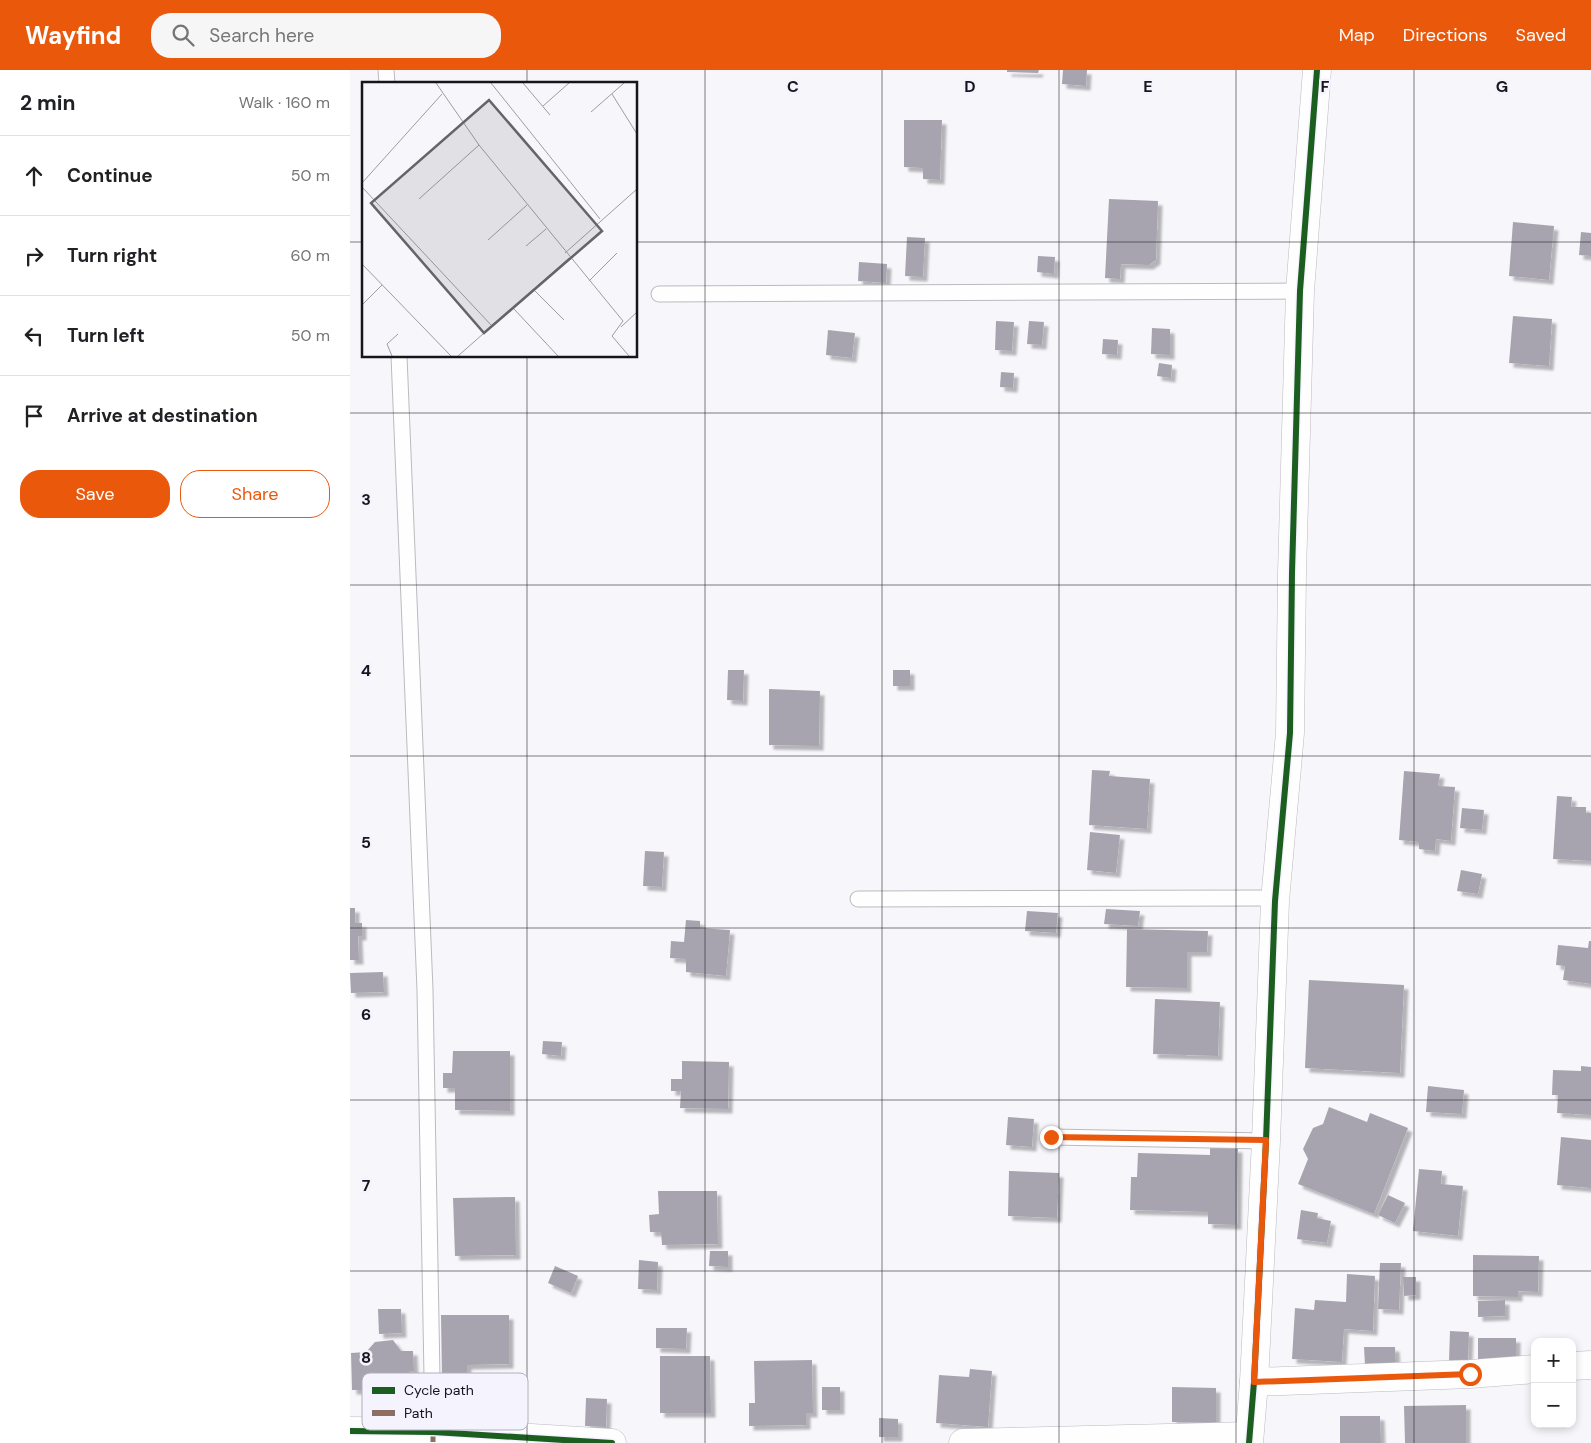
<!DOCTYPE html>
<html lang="en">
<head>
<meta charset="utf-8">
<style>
  :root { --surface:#fff; --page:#f6f6f6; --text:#202124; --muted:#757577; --line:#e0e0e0; --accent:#ea580c }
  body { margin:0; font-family:"DM Sans",sans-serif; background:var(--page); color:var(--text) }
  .controls { position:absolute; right:15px; bottom:15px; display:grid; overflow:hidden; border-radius:10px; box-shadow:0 2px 8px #0003 }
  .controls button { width:45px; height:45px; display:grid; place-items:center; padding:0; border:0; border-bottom:1px solid var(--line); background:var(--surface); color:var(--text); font:25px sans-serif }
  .stop { position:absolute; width:15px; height:15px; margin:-11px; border:4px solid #ea580c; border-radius:50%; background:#fff }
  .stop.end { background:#ea580c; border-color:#fff; box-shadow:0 1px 5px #0008 }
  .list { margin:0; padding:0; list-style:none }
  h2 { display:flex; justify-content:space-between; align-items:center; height:65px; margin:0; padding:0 20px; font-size:21px }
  h2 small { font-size:16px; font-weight:400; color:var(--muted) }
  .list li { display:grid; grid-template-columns:32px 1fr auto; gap:15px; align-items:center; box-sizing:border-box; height:80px; padding:0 20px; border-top:1px solid var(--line) }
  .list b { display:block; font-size:19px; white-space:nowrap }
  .list em { font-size:16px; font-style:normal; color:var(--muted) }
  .actions { display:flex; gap:10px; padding:15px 20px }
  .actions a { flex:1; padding:11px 0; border:1px solid var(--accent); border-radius:20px; text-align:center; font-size:18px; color:var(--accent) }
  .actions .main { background:var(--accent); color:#fff }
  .icon { flex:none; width:28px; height:28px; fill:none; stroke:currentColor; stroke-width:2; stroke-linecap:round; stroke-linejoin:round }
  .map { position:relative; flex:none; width:1241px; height:1373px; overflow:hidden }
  header { display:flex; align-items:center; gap:30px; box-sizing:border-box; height:70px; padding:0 25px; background:var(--accent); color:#fff }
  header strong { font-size:24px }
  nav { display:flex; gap:28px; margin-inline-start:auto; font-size:18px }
  .search { width:350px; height:45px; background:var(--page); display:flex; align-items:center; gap:12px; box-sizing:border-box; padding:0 18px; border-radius:20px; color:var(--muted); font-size:19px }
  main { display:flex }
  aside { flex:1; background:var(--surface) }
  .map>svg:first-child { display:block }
</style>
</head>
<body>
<header>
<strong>Wayfind</strong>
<div class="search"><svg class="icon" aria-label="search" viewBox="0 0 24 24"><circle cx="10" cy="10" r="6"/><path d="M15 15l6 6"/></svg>Search here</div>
<nav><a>Map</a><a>Directions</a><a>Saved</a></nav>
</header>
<main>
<aside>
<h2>2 min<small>Walk · 160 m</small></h2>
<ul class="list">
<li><svg class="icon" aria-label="ahead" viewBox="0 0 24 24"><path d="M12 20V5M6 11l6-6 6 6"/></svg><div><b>Continue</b></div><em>50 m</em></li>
<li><svg class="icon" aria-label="right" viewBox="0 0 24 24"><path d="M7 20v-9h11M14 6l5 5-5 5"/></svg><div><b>Turn right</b></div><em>60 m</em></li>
<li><svg class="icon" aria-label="left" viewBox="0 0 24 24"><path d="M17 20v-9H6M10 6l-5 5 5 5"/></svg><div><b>Turn left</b></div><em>50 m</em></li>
<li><svg class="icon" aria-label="arrive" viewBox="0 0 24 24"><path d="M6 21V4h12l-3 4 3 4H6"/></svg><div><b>Arrive at destination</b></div></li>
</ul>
<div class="actions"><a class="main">Save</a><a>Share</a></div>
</aside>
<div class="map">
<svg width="1241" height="1373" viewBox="0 0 1241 1373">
  <defs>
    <filter id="shadow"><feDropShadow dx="4.5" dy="4.5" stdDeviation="1" flood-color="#0004"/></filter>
  </defs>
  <rect width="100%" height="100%" fill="#f6f6fb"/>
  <g fill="#a7a4af" filter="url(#shadow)">
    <polygon points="657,0 689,0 688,3 657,2"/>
    <polygon points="713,0 737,0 736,16 712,14"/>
    <polygon points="554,50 592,50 590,110 573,109 573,98 554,97"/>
    <polygon points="759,129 808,131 806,190 799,195 771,194 770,209 755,208"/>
    <polygon points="1163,152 1204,156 1199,210 1159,206"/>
    <polygon points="1231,162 1241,163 1241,186 1229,185"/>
    <polygon points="557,167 575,168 573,207 555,206"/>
    <polygon points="688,186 705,187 704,204 687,202"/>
    <polygon points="509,192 537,194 536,213 508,211"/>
    <polygon points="1163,246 1202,249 1199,296 1159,293"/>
    <polygon points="646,251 664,252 662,281 645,280"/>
    <polygon points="679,251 694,252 692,275 677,274"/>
    <polygon points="802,258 820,259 820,285 801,284"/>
    <polygon points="478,260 505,263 502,288 476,285"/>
    <polygon points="753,269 768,270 767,285 752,284"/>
    <polygon points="809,293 822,295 821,308 807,306"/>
    <polygon points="651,302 664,303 663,318 650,317"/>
    <polygon points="378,600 394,600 393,631 377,630"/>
    <rect x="543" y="600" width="17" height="16"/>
    <polygon points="419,619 470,621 469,676 419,675"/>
    <polygon points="742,700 760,701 759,706 800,709 797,759 739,755"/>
    <polygon points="1054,701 1090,704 1088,716 1105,717 1101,771 1086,769 1085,781 1069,779 1069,772 1049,770"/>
    <polygon points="1207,726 1222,727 1221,737 1236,737 1236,743 1241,743 1241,791 1203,789"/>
    <polygon points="1112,738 1134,740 1132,760 1110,758"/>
    <polygon points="740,762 770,765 766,803 737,800"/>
    <polygon points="295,781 314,782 312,817 293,816"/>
    <polygon points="1111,800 1132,804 1128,824 1107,821"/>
    <polygon points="0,838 5,838 5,853 12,853 12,866 8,866 9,890 0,890"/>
    <polygon points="756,839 790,841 788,856 754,854"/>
    <polygon points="677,841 708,843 706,863 675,861"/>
    <polygon points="336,850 350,851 350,858 380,860 376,906 336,902 336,889 320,888 321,871 334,872"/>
    <polygon points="777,859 858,861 857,882 837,882 837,918 776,917"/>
    <polygon points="1239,871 1241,871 1241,914 1213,910 1215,896 1206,895 1208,875 1238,878"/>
    <polygon points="33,902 34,922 1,923 0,903"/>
    <polygon points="959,910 1054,915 1050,1003 955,998"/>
    <polygon points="805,929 870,932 868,986 803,984"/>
    <polygon points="193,971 212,972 211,986 192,984"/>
    <polygon points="103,981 160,981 160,1041 105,1040 105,1018 93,1018 93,1003 102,1003"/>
    <polygon points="332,991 379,992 378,1039 330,1038 331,1021 321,1021 321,1009 332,1009"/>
    <polygon points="1231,996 1241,997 1241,1045 1207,1043 1208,1025 1202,1025 1203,1000 1231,1001"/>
    <polygon points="1078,1016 1114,1020 1112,1044 1076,1042"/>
    <polygon points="979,1037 1017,1052 1020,1043 1058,1058 1024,1144 948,1114 958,1089 953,1079 963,1058 973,1054"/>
    <polygon points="658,1047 684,1049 682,1077 656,1075"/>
    <polygon points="1211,1067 1241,1070 1241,1118 1207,1115"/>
    <polygon points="860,1078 888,1078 887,1155 858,1154 858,1142 780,1140 781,1107 787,1107 788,1083 860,1085"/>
    <polygon points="1069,1099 1092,1101 1091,1114 1113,1116 1108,1166 1063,1161"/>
    <polygon points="659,1101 709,1103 707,1148 658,1146"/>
    <polygon points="308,1121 367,1121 368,1174 312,1175 311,1162 300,1162 299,1145 309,1144"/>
    <polygon points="1038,1125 1055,1133 1045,1153 1028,1145"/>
    <polygon points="165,1127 166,1185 105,1186 103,1128"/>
    <polygon points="951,1140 968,1143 967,1148 981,1151 977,1173 947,1169"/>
    <polygon points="360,1181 378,1181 378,1197 359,1196"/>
    <polygon points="1123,1185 1189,1186 1188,1222 1168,1221 1168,1227 1123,1226"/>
    <polygon points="289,1190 308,1192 307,1220 288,1219"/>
    <polygon points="1030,1193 1051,1193 1049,1240 1028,1239"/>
    <polygon points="205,1196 228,1206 221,1223 198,1213"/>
    <polygon points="997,1204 1025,1206 1023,1261 994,1259 992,1292 942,1289 945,1238 964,1240 965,1230 996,1232"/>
    <polygon points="1053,1207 1066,1207 1066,1225 1054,1226"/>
    <polygon points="1155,1230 1155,1246 1128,1247 1128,1231"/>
    <polygon points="28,1239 51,1239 52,1263 29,1264"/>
    <polygon points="91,1245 159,1245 159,1294 117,1295 117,1309 92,1309"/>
    <polygon points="306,1258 337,1258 336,1279 306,1278"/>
    <polygon points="1100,1261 1119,1262 1118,1292 1099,1291"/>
    <rect x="1128" y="1268" width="38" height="25"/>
    <polygon points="43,1270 51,1281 63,1281 64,1301 59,1301 59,1321 51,1321 51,1326 25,1326 25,1320 2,1320 1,1283 16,1282 25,1272"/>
    <polygon points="1014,1277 1045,1277 1046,1294 1015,1295"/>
    <polygon points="310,1286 360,1286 361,1343 310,1343"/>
    <polygon points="462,1290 463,1343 456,1343 456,1355 399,1356 399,1333 405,1333 404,1291"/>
    <polygon points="620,1299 642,1301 638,1357 586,1353 589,1305 619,1307"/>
    <rect x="472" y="1317" width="18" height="23"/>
    <polygon points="822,1317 866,1318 866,1353 822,1352"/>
    <polygon points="236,1328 257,1329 256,1357 235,1356"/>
    <polygon points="1116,1335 1116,1373 1055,1373 1054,1336"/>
    <polygon points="990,1346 1030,1346 1031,1373 990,1373"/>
    <polygon points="529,1348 548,1349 548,1367 529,1367"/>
  </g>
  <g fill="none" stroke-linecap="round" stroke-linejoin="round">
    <g stroke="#bbbabf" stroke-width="17">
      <g id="service">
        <polyline points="36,0 37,14"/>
        <polyline points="309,224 950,221"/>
        <polyline points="49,286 75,920 83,1362"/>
        <polyline points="508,829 926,828"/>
        <polyline points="701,1067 916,1071"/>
      </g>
    </g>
    <g stroke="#bbbabf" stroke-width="29">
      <g id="minor">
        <polyline points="1222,1296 1241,1295"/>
        <polyline points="904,1312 1120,1304 1185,1299"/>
        <polyline points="0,1361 83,1362 262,1373"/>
        <polyline points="613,1373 899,1366"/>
        <polyline points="899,1373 904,1312 916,1071 925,831 940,663 942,503 950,221 967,0"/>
      </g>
    </g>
    <use href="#service" stroke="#fefefe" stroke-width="15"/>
    <use href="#minor" stroke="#fefefe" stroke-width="28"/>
    <polyline stroke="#8d6e63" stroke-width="5" stroke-dasharray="10 5" stroke-linecap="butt" points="83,1362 83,1373"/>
    <g stroke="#f5f3fe" stroke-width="9">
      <g id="cycleway">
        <polyline points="0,1361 83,1362 262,1373"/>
        <polyline points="899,1373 904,1312 916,1071 925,831 940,663 942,503 950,221 967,0"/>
      </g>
    </g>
    <use href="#cycleway" stroke="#1b5e20" stroke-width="6"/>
  </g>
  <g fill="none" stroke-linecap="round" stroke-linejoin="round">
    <polyline stroke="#ea580c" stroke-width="6" points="701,1067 916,1070 904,1312 1120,1304"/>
  </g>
  <path fill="none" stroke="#17151b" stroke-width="1" stroke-opacity="0.55" d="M177,0V14M355,0V1373M532,0V1373M709,0V1373M886,0V1373M1064,0V1373M0,172H14M286,172H1241M177,286V1373M0,343H1241M0,515H1241M0,686H1241M0,858H1241M0,1030H1241M0,1201H1241"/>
  <g transform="translate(12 12)">
    <rect width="275" height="275" fill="#f6f6fb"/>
    <path fill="none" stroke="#9d9ca1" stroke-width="1" d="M74,1L117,63L261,239L250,254L267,274M129,1L238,137M161,1L188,33M250,12L275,52M181,24L207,1M229,30L262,1M0,101L80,12M0,105L129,243M57,117L117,63M126,158L165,123M164,164L184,147M203,171L275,107M0,182L89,274M227,199L255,171M172,208L202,238M0,223L20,203M152,227L196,274M259,245L275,230M30,274L25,262L36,252M96,274L207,176"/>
    <path fill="#656469" fill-opacity="0.15" stroke="#656469" stroke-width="2.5" d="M127,18L240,149L122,251L9,121Z"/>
    <rect width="275" height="275" fill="none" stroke="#17151b" stroke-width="2.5"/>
  </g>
  <rect x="12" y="1303" width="166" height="57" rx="8" fill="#f5f3fe" stroke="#b2b0ba" stroke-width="1"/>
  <rect x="22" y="1317" width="23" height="7" fill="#1b5e20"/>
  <rect x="22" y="1340" width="23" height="6" fill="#8d6e63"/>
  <g font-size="14" fill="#17151b">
    <text x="54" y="1325">Cycle path</text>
    <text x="54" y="1348">Path</text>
  </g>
  <g font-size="16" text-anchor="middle" font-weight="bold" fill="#17151b" stroke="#f5f3fe" stroke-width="5" stroke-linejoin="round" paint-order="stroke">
    <text x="443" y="22">C</text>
    <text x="620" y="22">D</text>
    <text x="798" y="22">E</text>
    <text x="975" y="22">F</text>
    <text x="1152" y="22">G</text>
    <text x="16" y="435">3</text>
    <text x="16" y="606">4</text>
    <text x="16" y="778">5</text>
    <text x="16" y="950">6</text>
    <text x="16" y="1121">7</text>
    <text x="16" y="1293">8</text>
  </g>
</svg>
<div class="controls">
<button>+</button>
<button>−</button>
</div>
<div class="stop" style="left:1120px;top:1304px"></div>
<div class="stop end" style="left:701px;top:1067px"></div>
</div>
</main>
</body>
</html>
